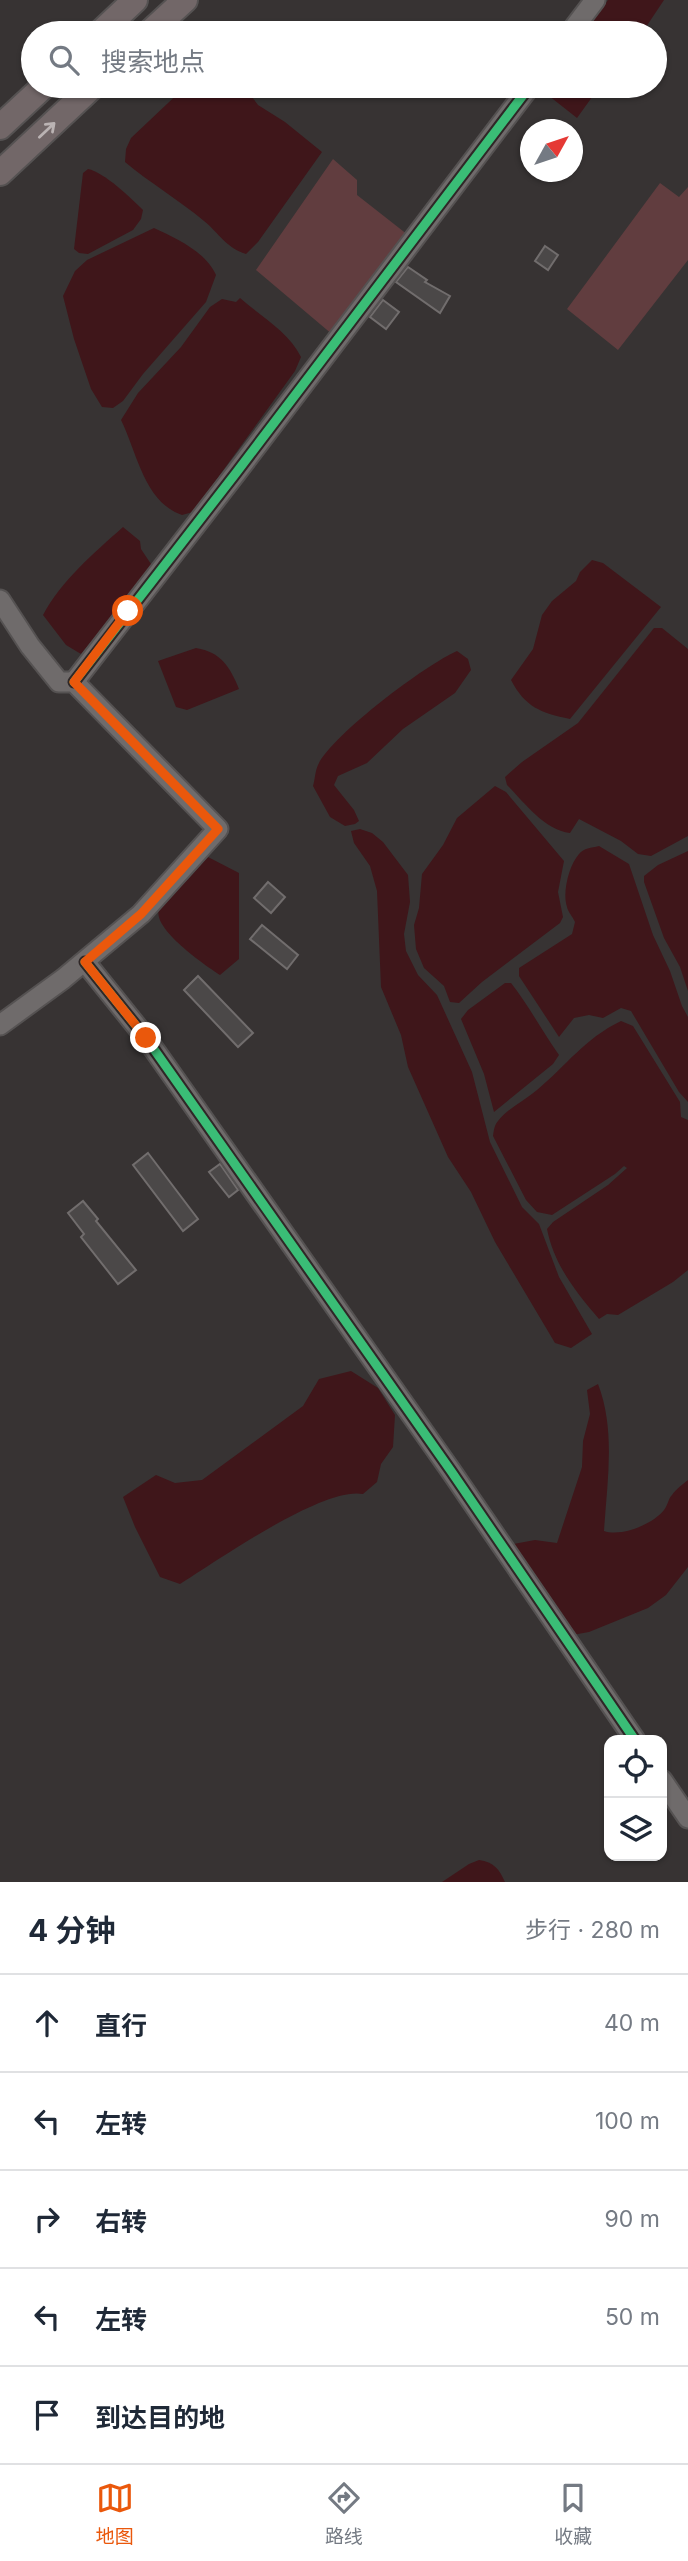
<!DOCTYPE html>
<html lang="zh">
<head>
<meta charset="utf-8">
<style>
  :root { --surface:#fff; --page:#f6f6f7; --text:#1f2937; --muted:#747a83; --line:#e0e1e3; --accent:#ea580c }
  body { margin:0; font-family:Inter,"Noto Sans SC",sans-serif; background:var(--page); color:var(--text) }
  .controls { position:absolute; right:21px; bottom:21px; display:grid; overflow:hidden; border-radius:14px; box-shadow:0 2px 5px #0004 }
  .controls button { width:63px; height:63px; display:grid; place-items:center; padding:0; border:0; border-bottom:2px solid var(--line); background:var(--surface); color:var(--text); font:35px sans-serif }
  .compass { position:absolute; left:520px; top:119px; width:63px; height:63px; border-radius:50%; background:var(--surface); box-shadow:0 2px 5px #0004; rotate:50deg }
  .stop { position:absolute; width:21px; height:21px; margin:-16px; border:5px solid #ea580c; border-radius:50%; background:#fff }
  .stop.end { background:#ea580c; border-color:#fff; box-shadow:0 2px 7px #0008 }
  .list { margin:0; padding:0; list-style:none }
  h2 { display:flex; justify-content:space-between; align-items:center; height:91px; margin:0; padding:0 28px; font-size:30px }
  h2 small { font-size:23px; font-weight:400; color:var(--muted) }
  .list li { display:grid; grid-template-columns:46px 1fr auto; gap:21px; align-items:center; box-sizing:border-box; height:98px; padding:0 28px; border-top:2px solid var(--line) }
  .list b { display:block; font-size:26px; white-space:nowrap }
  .list em { font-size:23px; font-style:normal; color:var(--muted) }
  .icon { flex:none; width:38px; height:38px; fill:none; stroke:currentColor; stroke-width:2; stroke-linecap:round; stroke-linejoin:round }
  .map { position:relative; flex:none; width:688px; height:1882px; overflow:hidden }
  .search { position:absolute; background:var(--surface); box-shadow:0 2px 5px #0004; left:21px; right:21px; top:21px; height:77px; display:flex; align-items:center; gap:18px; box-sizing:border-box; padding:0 24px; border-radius:38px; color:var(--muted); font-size:26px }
  .sheet { height:581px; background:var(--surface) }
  nav { display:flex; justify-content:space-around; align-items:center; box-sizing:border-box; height:98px; border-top:2px solid var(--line); background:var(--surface); font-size:19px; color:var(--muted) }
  nav a { display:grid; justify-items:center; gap:4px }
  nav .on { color:var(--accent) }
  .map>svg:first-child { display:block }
</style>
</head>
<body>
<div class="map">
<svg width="688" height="1882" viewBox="0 0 688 1882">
  <rect width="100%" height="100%" fill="#373333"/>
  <g fill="#613d3f">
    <polygon points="333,159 357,180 357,195 408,235 333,335 256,270"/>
    <polygon points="660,183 679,197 688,187 688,260 618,350 567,309"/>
  </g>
  <g fill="#3f161a">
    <polygon points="608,0 664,0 642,33 583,33"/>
    <path d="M186,86H238L249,93L258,105L285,122L322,152L258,242L246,254C226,248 219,233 204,221C179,200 150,183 125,162L126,149L131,138Z"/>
    <polygon points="544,86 606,86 600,95 595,93 577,118 544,92"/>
    <path d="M88,169C104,172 132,199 143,210L141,219L133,230L88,254L79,253L74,249L83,173Z"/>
    <path d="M154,228C176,238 206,252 216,275L206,302L143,374L123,401L113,408L102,407L91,389L74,339L63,296L75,271L87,260Z"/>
    <path d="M240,298C260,316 289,332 301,357L295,371L193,512L182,515C144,502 137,452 121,420L138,393L181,347L210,307L222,299L236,302Z"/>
    <path d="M123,527L140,541L141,549L153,567L81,654L66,645L43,615C61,581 94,553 123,527Z"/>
    <path d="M592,560L603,563L661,607L570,719C541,713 525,707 511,680L533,649L542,615L552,601L576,581L580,572Z"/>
    <path d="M654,628H662L688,649V836L651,856L638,854L621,841L579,819L570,833C544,830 524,802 507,785L505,777L522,762L578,723Z"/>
    <path d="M196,648C221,652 230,667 239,689L187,710L176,707L158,661Z"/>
    <path d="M457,651L468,659L471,670L455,693L403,729L367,763L338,776L334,785L354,810L359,821L355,824L345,826L330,817L313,786C315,780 315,771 318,765C332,735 425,665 457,651Z"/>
    <polygon points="495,786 506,792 564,861 558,892 563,917 560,923 482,982 459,1003 450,1002 444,986 424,968 416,949 414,925 419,908 422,874 443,845 457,818"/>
    <polygon points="360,829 372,833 383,842 408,875 410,902 404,934 406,951 418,975 437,995 472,1072 490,1142 522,1207 539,1224 559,1277 592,1334 571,1348 555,1343 495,1242 471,1192 448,1157 408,1067 401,1035 381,987 377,891 370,866 354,843 351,831"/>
    <path d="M599,846L629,864L653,935L670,971L682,1006L688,1017V1102L679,1092L631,1011L621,1008L603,1018L589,1015L574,1018L559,1037L519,976V968L572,934L575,922C573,917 568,912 567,907C562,893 569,865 579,854C584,848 591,848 599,846Z"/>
    <polygon points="688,851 688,991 680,967 664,938 644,882 644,876 658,865"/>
    <path d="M208,857L239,873V959L220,975C205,965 152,929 159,909C163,898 174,893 182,885C191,877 199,866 208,857Z"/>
    <path d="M505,983H511C529,1006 542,1031 559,1055L553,1064L494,1112L484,1074L461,1019L468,1010Z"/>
    <path d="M621,1021L633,1026L680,1102L681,1117L688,1120V1270L673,1282L618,1315L607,1314L599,1319C576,1292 554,1265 547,1229L553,1222L608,1185L627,1168L624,1166L615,1174L552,1215L537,1212L526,1200L493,1136C494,1130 494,1126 498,1121C508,1108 524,1101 537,1090C567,1065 584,1039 621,1021Z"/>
    <path d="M351,1371L378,1388L395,1415L393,1447L381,1464L377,1482L363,1494C323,1486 217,1561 180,1584L160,1577L135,1527L123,1497L156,1475L175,1483L202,1480L303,1406L319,1379Z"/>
    <path d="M598,1384C616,1431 607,1482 604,1531C622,1537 653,1524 664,1510C668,1505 668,1499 672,1495C676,1489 683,1484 688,1480V1567L666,1595L648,1608L589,1632L567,1636L508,1545L535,1540L557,1543L582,1467L583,1441L590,1414L587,1390Z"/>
    <path d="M479,1860C494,1862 499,1869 505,1882H442L469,1864Z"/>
  </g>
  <g fill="#4b4848" stroke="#716d6d" stroke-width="2">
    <polygon points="545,246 558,255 548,270 535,261"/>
    <polygon points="408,267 427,280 425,282 450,296 440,313 396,282"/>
    <polygon points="383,300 399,312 386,329 370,317"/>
    <polygon points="268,882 285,897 271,913 254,898"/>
    <polygon points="262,925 298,955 287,969 250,939"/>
    <polygon points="198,976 253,1033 238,1047 184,990"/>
    <polygon points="148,1153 198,1219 183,1231 133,1165"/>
    <polygon points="220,1164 238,1190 229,1197 209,1172"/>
    <polygon points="83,1201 98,1219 96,1221 136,1270 118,1284 81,1237 84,1234 68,1213"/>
  </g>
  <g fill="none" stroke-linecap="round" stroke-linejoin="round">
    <g stroke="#555252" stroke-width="23">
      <g id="minor">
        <polyline points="570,33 595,0"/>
        <polyline points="0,600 30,646 59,682 74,682 218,829 141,914 63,979 0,1025"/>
        <polyline points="74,682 236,473 530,86"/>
        <polyline points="85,962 146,1038 451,1471 635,1740"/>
        <polyline points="662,1780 688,1818"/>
      </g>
    </g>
    <g stroke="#555252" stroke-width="28">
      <g id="major">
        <polyline points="100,33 135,0"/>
        <polyline points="149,33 185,0"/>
        <polyline points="0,127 44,86"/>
        <polyline points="0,173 93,86"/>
      </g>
    </g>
    <use href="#minor" stroke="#6f6b6b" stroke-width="19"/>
    <use href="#major" stroke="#726768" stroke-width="24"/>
    <g stroke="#2f2727" stroke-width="13">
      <g id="cycleway">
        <polyline points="74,682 236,473 530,86"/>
        <polyline points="85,962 146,1038 451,1471 635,1740"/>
      </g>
    </g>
    <use href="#cycleway" stroke="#3abd76" stroke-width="9"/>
  </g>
  <defs><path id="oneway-shaft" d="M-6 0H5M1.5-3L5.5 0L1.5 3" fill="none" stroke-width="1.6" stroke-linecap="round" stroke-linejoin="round" transform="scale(1.75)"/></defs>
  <use stroke="#bab3b3" href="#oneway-shaft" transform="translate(47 130) rotate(-43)"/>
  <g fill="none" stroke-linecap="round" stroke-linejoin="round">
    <polyline stroke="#ea580c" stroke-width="9" points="128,611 74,682 218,829 141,914 85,962 146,1038"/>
  </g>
</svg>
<div class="controls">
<button><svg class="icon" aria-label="locate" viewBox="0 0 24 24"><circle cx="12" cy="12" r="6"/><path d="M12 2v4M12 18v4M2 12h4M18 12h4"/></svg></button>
<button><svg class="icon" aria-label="layers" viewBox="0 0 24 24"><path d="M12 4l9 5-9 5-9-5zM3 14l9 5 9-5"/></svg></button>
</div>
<svg class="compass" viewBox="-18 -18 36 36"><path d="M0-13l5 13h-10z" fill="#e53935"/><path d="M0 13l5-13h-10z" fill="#747a83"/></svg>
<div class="stop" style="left:128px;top:611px"></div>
<div class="stop end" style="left:146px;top:1038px"></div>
<div class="search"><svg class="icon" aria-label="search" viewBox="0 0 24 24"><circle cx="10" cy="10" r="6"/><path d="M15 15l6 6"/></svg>搜索地点</div>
</div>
<section class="sheet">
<h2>4 分钟<small>步行 · 280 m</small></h2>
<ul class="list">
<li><svg class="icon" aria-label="ahead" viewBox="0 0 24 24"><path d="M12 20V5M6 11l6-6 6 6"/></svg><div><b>直行</b></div><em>40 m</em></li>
<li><svg class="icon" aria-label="left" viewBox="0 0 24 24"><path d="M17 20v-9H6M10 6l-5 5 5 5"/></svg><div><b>左转</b></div><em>100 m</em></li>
<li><svg class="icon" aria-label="right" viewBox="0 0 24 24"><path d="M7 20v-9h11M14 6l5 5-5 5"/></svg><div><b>右转</b></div><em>90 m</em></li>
<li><svg class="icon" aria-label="left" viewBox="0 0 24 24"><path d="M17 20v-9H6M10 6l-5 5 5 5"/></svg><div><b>左转</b></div><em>50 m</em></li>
<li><svg class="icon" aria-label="arrive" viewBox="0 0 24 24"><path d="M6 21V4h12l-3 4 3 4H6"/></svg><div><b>到达目的地</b></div></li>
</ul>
</section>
<nav>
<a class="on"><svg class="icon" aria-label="map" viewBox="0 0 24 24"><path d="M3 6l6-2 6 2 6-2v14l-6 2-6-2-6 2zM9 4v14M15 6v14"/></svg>地图</a>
<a><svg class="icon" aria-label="directions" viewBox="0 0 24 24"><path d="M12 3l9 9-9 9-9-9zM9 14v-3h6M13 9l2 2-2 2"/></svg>路线</a>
<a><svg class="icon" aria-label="saved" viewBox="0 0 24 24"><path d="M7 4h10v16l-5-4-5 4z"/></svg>收藏</a>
</nav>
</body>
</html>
